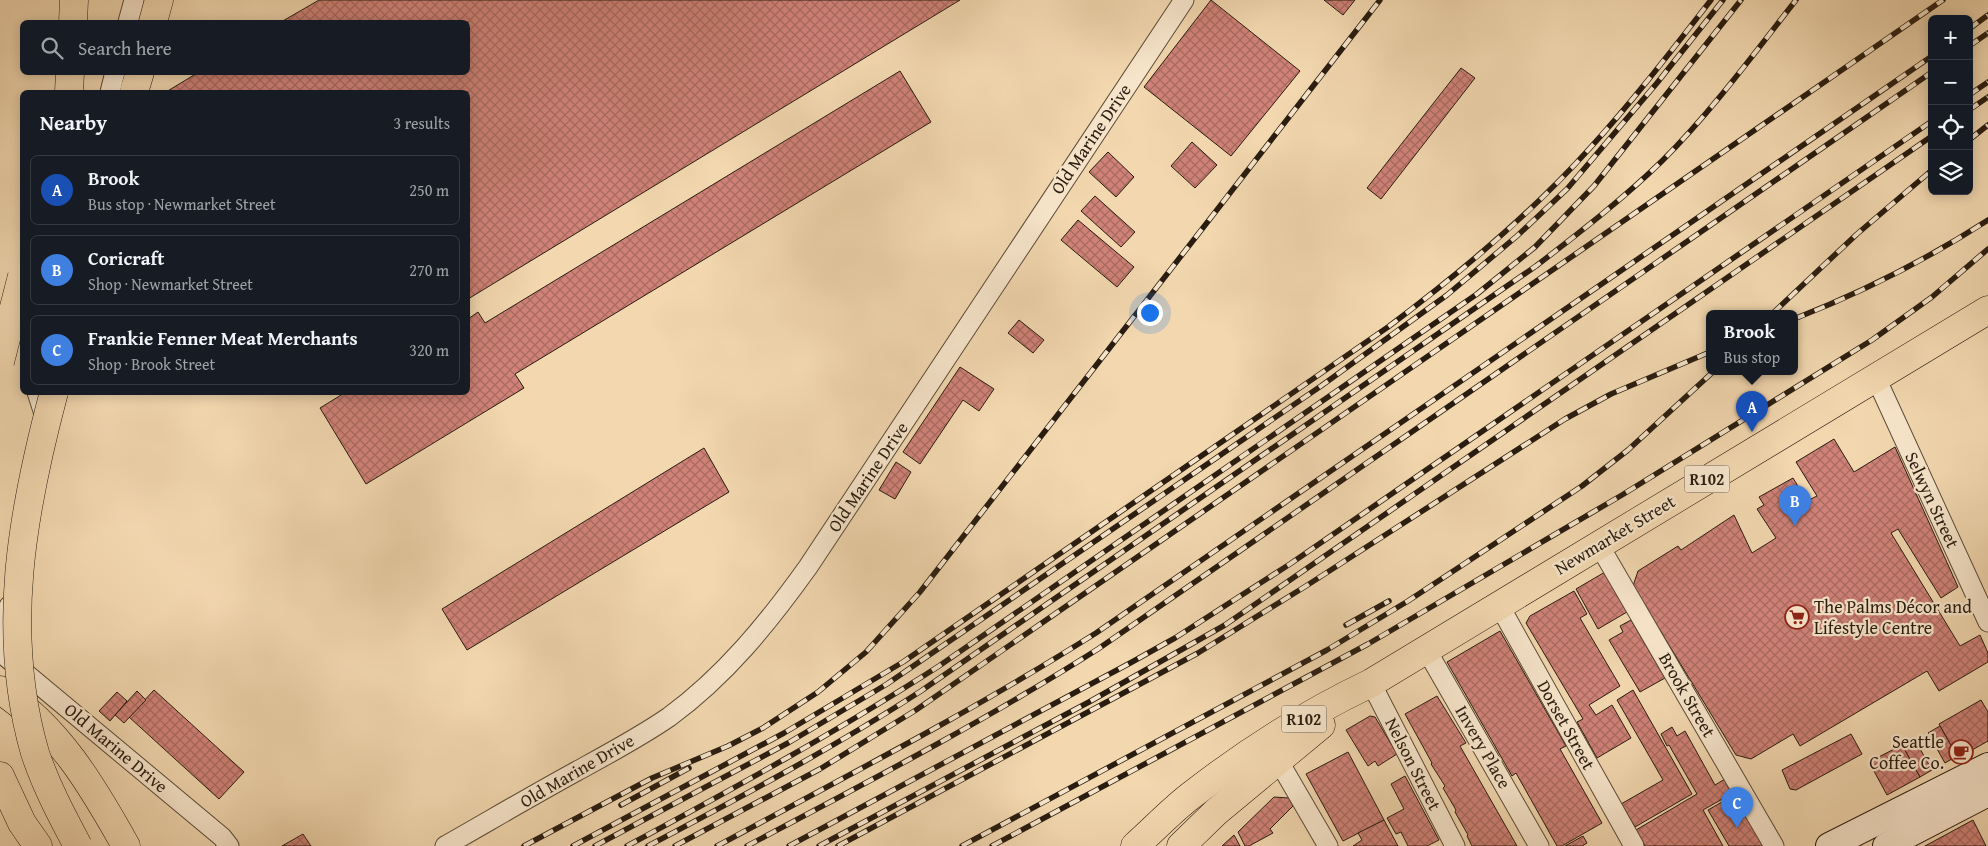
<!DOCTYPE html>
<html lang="en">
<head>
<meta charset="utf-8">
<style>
  :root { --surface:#171b24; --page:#20242c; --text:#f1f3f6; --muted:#9ea1a6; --line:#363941; --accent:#0b8043 }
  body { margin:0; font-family:"Gentium Book Plus",serif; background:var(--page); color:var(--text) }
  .controls { position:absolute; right:15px; top:15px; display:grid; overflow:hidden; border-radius:8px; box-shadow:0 2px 12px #0003 }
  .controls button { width:45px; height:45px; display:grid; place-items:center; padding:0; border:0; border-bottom:1px solid var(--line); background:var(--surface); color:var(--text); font:25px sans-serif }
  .you { position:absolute; left:1149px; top:312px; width:18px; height:18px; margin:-12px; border:4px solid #fff; border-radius:50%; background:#1a73e8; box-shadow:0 0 0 8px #1a73e833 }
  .badge { display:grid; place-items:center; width:32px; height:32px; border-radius:50%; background:var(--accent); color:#fff; font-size:16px; font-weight:700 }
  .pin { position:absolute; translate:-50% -41px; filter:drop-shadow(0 1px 2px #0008) }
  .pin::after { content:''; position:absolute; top:26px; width:18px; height:15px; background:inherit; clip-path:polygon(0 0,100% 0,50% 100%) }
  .popup { position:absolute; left:1706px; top:310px; width:92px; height:65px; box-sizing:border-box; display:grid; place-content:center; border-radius:8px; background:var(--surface); filter:drop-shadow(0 1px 4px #0005); font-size:16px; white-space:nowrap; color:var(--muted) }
  .popup b { font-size:19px; color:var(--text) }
  .popup::after { content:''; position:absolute; left:50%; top:100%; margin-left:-10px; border:10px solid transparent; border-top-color:var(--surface) }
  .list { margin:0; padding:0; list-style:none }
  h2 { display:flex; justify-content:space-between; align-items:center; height:65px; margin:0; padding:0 20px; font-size:21px }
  h2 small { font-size:16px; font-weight:400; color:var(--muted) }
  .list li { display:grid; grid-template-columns:32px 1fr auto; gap:15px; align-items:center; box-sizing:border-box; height:70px; margin:0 10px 10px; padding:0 10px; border:1px solid var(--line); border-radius:8px }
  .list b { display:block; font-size:19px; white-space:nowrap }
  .list p { margin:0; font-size:16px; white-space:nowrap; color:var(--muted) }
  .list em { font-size:16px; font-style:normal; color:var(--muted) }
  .icon { flex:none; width:28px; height:28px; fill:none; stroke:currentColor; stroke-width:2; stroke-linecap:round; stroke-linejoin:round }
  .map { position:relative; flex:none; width:1988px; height:846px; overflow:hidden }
  .search { position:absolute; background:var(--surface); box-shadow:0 2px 12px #0003; left:20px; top:20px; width:450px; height:55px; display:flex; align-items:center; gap:12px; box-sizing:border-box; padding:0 18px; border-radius:8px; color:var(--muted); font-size:19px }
  .panel { position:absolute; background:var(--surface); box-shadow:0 2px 12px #0003; left:20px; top:90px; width:450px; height:305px; border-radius:8px }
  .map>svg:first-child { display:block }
</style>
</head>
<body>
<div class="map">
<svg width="1988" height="846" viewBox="0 0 1988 846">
  <defs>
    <pattern id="building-cross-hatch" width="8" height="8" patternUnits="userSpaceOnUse" patternTransform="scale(1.25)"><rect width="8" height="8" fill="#d08278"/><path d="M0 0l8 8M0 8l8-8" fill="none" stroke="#a96a61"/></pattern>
  </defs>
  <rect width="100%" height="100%" fill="#f2d7af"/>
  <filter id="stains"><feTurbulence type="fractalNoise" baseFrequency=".004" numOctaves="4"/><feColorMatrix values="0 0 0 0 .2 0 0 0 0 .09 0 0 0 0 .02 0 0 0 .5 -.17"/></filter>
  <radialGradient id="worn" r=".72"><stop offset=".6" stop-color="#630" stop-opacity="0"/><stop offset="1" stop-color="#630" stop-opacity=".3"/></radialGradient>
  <g fill="url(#building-cross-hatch)" stroke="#291c10">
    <polygon points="319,0 960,0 468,299 468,92 166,92 199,72 468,72 468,22 281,22"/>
    <polygon points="1211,0 1300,71 1231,156 1144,87"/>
    <polygon points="1324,0 1355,0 1343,15"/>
    <polygon points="1461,68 1475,78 1381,199 1367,188"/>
    <polygon points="900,71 931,122 515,374 524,388 366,484 320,408 346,392 468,392 468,319 478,312 485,323"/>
    <polygon points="1192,142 1217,165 1195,188 1171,166"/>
    <polygon points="1108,152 1134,177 1116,197 1089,172"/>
    <polygon points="1095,196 1135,232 1121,247 1081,211"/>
    <polygon points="1078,220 1134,267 1117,287 1061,240"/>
    <polygon points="1019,320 1044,340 1033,353 1008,333"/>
    <polygon points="960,367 994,389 979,411 963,400 920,464 903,452"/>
    <polygon points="1834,439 1854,472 1895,447 1958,587 1941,598 1898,529 1891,533 1960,646 1980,635 1988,653 1988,662 1939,691 1927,671 1800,746 1793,734 1751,759 1736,755 1633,586 1638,571 1678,546 1681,550 1734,515 1752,553 1776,538 1757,509 1764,505 1759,497 1793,478 1807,501 1817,496 1796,462"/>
    <polygon points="704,448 729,492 467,650 442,609"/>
    <polygon points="896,462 911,472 895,499 879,490"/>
    <polygon points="1605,572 1627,612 1598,629 1576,589"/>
    <polygon points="1574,591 1587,614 1580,618 1620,686 1589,705 1596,715 1612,705 1631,738 1597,758 1577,722 1583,719 1526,623 1530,616"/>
    <polygon points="1631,620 1665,678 1640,692 1609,640 1623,632 1620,626"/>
    <polygon points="1500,631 1566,746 1560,749 1602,823 1562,846 1557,846 1516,773 1512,776 1447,662"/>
    <polygon points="154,690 244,772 219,799 129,717"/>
    <polygon points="1633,690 1692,794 1635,827 1621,804 1663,780 1617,700"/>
    <polygon points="137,691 146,700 124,723 115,715"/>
    <polygon points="117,692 127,701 110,721 99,711"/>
    <polygon points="1437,696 1466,743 1460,746 1517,846 1472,846 1467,836 1468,835 1455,812 1456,810 1443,788 1445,786 1431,764 1432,763 1405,714"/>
    <polygon points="1981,700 1988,712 1988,741 1958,758 1939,724"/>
    <polygon points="1370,716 1375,717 1397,754 1378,766 1375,761 1368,766 1346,730"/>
    <polygon points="1940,726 1957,756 1945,763 1928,733"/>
    <polygon points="1672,727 1677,736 1685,731 1715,785 1725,779 1733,793 1703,810 1723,846 1645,846 1636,830 1697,794 1669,745 1667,746 1661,734"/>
    <polygon points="1851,734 1862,754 1796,790 1790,789 1782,770"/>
    <polygon points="1915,740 1932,770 1920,777 1903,747"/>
    <polygon points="1902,745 1920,777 1887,795 1869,762"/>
    <polygon points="1348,752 1384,820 1343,841 1306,774"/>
    <polygon points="1405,776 1439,840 1427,846 1408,846 1401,832 1396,834 1387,818 1404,809 1391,784"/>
    <polygon points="1736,794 1765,846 1729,846 1708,810"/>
    <polygon points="1274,797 1289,798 1293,806 1270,829 1273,833 1249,846 1245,846 1238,832"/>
    <polygon points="1384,820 1398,846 1353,846 1362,840 1358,833"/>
    <polygon points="1973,820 1986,846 1925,846"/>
    <polygon points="303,834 311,846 282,846"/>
    <polygon points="1234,835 1240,846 1222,846"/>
    <polygon points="1583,836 1587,843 1582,846 1565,846"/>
  </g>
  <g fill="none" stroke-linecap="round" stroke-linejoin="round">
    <g stroke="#5b4b38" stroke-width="21">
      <g id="minor">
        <polyline points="128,22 134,0"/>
        <polyline points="110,92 115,72"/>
        <polyline points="1876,378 1988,622"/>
        <polyline points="37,392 45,417"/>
        <polyline points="1599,545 1774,846"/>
        <polyline points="1499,605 1634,846"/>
        <polyline points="1426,649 1539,846"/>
        <polyline points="0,651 9,606"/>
        <polyline points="0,652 222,837 229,846"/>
        <polyline points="1371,683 1455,846"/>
        <polyline points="1278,760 1328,846"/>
        <path d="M445,846C489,821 533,795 577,771C608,754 640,737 669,717C725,676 768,623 808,567L1184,0"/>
      </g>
    </g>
    <g stroke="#291c10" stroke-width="28">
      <g id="secondary">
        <polyline points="1829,846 1988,766"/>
        <polyline points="1886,846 1988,793"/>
      </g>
    </g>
    <g stroke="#291c10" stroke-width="29">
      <g id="primary">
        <path d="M1135,846C1153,830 1170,812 1189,797C1245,753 1306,714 1371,683L1988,310"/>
        <polyline points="1181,846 1216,812 1321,725"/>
      </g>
    </g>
    <g stroke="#291c10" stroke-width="29">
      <g id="motorway">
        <polyline points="73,22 74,0"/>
        <polyline points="153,22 159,0"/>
        <polyline points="69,92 70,72"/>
        <polyline points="134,92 140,72"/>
        <path d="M0,690C58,727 93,787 126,846"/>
        <polyline points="0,776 22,823 38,846"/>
      </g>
    </g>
    <use href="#minor" stroke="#f7e5cb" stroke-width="19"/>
    <use href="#secondary" stroke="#f7e5cb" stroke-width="26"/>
    <use href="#primary" stroke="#f2d7af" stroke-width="28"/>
    <use href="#motorway" stroke="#f2d7af" stroke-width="28"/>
    <g stroke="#291c10" stroke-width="5.5">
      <g id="rail">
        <polyline points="1969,29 1988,15"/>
        <polyline points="1969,46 1988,33"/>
        <polyline points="1969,95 1988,82"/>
        <polyline points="1969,110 1988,97"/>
        <polyline points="1969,140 1988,125"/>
        <polyline points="1773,313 1857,234 1932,170"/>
        <path d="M1794,319C1863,292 1926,260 1988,220"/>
        <polyline points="1346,625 1389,601"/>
        <polyline points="621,805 689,768"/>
        <polyline points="524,846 652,778 728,746 763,728 818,692 866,652 920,592 1380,0"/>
        <path d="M573,846L784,733L903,662L1388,327C1460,273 1530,215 1590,148C1633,101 1672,50 1711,0"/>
        <polyline points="595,846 788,743 887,684 1321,386 1447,295 1517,236 1567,189 1657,83 1723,0"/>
        <path d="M627,846C733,789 838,731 939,666L1477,294L1535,247L1594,186L1741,0"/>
        <path d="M648,846C741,797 833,748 921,691L1536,266C1579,233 1623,199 1662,161C1711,112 1753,55 1796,0"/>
        <polyline points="675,846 820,769 916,710 1943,0"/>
        <path d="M717,846C845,777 973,711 1096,633L1932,56"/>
        <path d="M747,846C866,783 985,721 1098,649L1932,72"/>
        <polyline points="789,846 1132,662 1175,638 1290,564 1932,121"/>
        <polyline points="819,846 1089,702 1225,625 1932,136"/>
        <polyline points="838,846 1198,653 1306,586 1565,419 1611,394 1710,352"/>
        <polyline points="962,846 1327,650 1408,601 1582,486 1628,450 1714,371"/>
        <polyline points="992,846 1368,644 1622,495 1872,340 1932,297 1988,249"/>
      </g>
    </g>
    <use href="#rail" stroke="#f7e5cb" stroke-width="4" stroke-dasharray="11" stroke-linecap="butt"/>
    <g stroke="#291c10" stroke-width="29" stroke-linecap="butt">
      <g id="motorway-bridge">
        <polyline points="0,362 22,276"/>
        <path d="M54,392C22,512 0,632 35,753C46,786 62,816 78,846"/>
      </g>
    </g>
    <use href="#motorway-bridge" stroke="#f2d7af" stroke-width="28"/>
  </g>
  <defs>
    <g id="supermarket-ring" transform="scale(1.25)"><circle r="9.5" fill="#f7e5cb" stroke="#8f2418" stroke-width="1.5"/><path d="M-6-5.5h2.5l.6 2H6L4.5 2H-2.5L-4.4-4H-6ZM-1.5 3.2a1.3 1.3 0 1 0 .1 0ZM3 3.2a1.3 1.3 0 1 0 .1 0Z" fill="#8f2418"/></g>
    <g id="cafe-ring" transform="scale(1.25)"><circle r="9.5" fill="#f7e5cb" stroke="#8f2418" stroke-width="1.5"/><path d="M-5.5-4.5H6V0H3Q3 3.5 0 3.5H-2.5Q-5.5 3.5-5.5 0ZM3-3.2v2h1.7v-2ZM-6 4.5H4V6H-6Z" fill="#8f2418"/></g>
  </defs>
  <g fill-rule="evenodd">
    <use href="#supermarket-ring" x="1797" y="617"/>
    <use href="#cafe-ring" x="1961" y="752"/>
  </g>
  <g text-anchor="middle" stroke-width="4.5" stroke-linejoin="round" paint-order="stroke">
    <g fill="#f7e5cb" stroke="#675848" stroke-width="1">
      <rect x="1684.5" y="465.5" width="45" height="27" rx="4"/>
      <rect x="1281.5" y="705.5" width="45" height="27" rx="4"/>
    </g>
    <g font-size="16" font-weight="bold" fill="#291c10">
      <text x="1707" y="485">R102</text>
      <text x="1304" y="725">R102</text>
    </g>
    <g font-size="18" fill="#291c10" stroke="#f7e5cb">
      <text transform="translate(1091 139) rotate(-56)" y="6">Old Marine Drive</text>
      <text transform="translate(868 477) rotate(-56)" y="6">Old Marine Drive</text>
      <text transform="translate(1932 500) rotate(65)" y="6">Selwyn Street</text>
      <text transform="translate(1615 535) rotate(-31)" y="6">Newmarket Street</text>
      <text transform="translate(1687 695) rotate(60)" y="6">Brook Street</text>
      <text transform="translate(1566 725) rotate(61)" y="6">Dorset Street</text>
      <text transform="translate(1483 747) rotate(60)" y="6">Invery Place</text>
      <text transform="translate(116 748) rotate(40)" y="6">Old Marine Drive</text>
      <text transform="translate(1413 764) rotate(63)" y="6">Nelson Street</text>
      <text transform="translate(577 771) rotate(-30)" y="6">Old Marine Drive</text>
    </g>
    <g font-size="18" fill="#291c10" stroke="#f7e5cb" text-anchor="start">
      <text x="1814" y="613">The Palms Décor and<tspan x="1814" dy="21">Lifestyle Centre</tspan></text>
      <text x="1944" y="748" text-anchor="end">Seattle<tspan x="1944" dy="21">Coffee Co.</tspan></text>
    </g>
  </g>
  <rect width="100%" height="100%" filter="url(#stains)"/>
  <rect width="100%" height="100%" fill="url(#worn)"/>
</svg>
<div class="controls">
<button>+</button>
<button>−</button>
<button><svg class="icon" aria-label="locate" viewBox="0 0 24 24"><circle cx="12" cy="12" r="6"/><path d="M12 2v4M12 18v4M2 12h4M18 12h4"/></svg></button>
<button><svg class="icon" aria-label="layers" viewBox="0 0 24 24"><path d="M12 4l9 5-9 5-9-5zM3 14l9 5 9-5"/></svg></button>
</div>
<div class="you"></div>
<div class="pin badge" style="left:1752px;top:432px;background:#1a4fb4">A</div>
<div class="popup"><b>Brook</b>Bus stop</div>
<div class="pin badge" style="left:1795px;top:526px;background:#3f7fe0">B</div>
<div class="pin badge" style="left:1737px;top:828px;background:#3f7fe0">C</div>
<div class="search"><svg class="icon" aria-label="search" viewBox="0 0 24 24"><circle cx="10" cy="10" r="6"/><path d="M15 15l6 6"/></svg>Search here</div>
<section class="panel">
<h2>Nearby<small>3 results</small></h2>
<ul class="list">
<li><span class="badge" style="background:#1a4fb4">A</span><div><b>Brook</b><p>Bus stop · Newmarket Street</p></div><em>250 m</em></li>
<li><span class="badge" style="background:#3f7fe0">B</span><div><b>Coricraft</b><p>Shop · Newmarket Street</p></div><em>270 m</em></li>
<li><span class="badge" style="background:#3f7fe0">C</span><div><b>Frankie Fenner Meat Merchants</b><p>Shop · Brook Street</p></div><em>320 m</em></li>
</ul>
</section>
</div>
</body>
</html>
